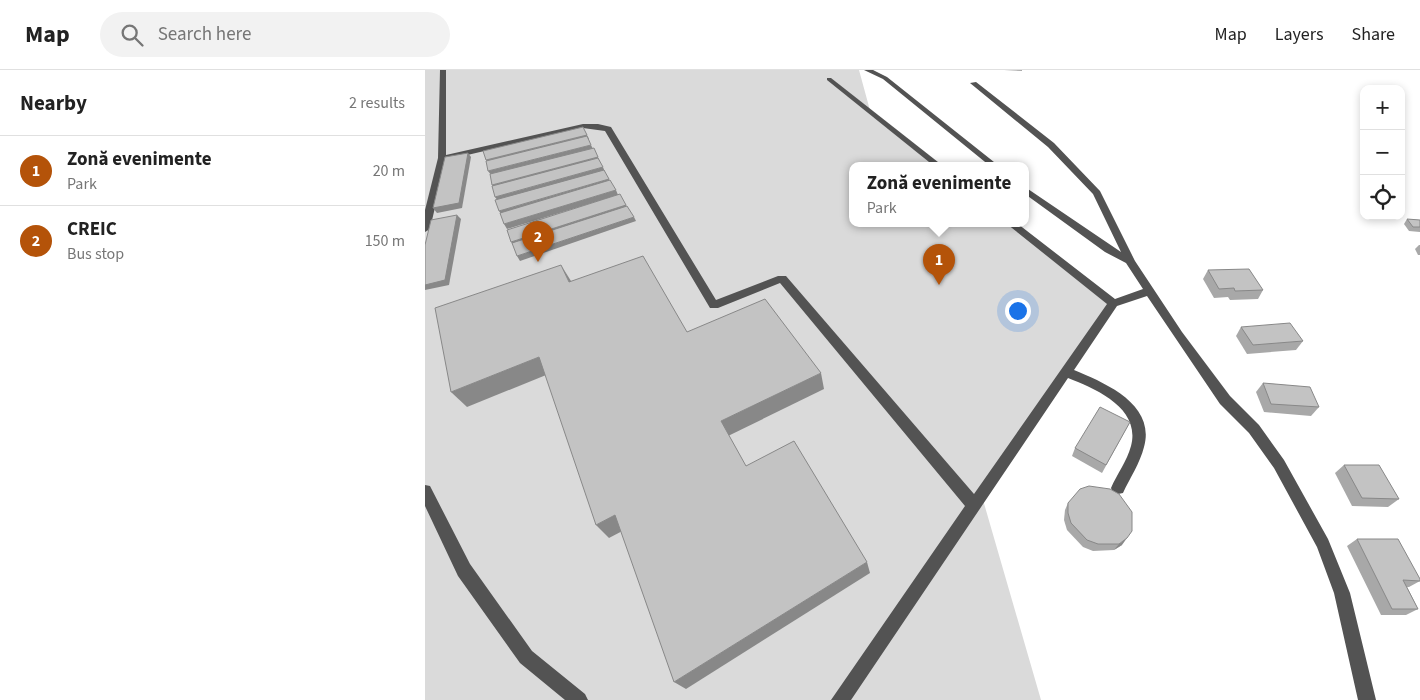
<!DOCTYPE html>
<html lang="en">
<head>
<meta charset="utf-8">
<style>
  :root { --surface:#fff; --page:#f2f2f2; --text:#222; --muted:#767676; --line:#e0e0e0; --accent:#b45309 }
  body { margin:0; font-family:"Source Sans 3",sans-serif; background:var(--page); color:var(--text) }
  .controls { position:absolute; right:15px; top:15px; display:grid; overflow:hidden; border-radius:10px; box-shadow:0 2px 8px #0003 }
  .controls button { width:45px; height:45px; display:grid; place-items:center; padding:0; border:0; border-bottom:1px solid var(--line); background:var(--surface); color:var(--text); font:25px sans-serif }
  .you { position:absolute; left:592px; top:240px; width:18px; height:18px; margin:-12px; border:4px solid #fff; border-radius:50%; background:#1a73e8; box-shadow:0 0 0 8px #1a73e833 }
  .badge { display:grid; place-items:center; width:32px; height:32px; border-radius:50%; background:var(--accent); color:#fff; font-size:16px; font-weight:700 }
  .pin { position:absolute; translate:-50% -41px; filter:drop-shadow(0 1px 2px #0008) }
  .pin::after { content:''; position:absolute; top:26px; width:18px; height:15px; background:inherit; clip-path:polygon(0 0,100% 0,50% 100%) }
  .popup { position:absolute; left:424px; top:92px; width:180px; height:65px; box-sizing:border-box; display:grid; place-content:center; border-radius:10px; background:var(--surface); filter:drop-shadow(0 1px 4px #0005); font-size:16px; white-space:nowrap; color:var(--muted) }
  .popup b { font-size:19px; color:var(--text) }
  .popup::after { content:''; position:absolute; left:50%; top:100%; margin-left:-10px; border:10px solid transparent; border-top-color:var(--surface) }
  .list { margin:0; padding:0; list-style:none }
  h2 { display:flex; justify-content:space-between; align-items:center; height:65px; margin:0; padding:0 20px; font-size:21px }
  h2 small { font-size:16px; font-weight:400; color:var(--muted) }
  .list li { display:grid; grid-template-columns:32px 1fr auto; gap:15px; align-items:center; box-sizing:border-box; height:70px; padding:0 20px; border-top:1px solid var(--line) }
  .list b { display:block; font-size:19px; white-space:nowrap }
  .list p { margin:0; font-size:16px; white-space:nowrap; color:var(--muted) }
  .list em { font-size:16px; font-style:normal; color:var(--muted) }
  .icon { flex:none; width:28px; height:28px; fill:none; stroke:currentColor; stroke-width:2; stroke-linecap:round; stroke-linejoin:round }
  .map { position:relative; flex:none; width:995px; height:630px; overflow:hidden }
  header { display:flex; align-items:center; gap:30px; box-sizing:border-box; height:70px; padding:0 25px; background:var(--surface); border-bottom:1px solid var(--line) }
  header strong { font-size:24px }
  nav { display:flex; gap:28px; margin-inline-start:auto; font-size:18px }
  .search { width:350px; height:45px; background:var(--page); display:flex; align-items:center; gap:12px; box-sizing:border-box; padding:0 18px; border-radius:28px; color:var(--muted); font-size:19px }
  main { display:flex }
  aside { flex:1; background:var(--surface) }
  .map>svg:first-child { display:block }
</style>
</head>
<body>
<header>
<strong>Map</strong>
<div class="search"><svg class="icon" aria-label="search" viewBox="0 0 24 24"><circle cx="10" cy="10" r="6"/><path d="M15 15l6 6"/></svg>Search here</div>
<nav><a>Map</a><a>Layers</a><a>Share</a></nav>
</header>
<main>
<aside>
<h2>Nearby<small>2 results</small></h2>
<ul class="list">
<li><span class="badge">1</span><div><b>Zonă evenimente</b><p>Park</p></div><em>20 m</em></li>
<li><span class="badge">2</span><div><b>CREIC</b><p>Bus stop</p></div><em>150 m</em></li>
</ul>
</aside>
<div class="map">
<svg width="995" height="630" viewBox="0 0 995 630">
  <rect width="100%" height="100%" fill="#fff"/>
  <polygon fill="#dadada" points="0,0 434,0 446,44 513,96 428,96 428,154 587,154 688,233 556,423 616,630 0,630"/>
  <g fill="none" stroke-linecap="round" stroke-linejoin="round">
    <g fill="#535353" fill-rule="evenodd">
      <path d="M15,0H21V85L158,54H173L186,57L291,230L353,206H361L549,424L682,234L582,154H593L690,229L718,219L701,193L680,182L600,124V117L696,182L668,124L623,77L545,13L551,12L629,73L675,121L710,191L757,262L805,326L834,355L859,390L903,469L925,523L951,630H933L909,523L892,477L849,398L824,363L795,334L722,226L692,236L649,300C680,313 731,334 719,377C715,393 705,408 698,423L693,424L688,423L686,418C692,404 702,391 706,376C716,338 671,319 643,308L426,630H406L540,436L355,213L293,238H285L180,61L158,58L21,90L5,159L0,162V140L13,88Z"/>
      <polygon points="439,0 448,0 462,7 574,96 565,96 458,9"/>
      <polygon points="402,8 406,8 518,96 509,96 402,10"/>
      <polygon points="0,415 5,416 45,494 107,581 160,624 163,630 140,630 95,593 33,506 0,436"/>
    </g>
  </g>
  <g fill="#a8a8a8">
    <polygon points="579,0 597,0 597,1"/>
    <polygon points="982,149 995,150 995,162 984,161 979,154"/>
    <polygon points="994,175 995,175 995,185 993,185 990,179"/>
    <polygon points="783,200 838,220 833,229 805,230 803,227 789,228 778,209"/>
    <polygon points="816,257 878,271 871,280 822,284 811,266"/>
    <polygon points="838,313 894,337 886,346 839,342 831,322"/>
    <polygon points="705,352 677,403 647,386 650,378"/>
    <polygon points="919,395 974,429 963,437 927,436 910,403"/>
    <polygon points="643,433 697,475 689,480 668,481 658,477 642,460 639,450 640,440"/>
    <polygon points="932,469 995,509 995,511 984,517 982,517 993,539 981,545 956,545 922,476"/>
  </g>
  <g fill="#888">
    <polygon points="162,65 164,69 63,94 61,90"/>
    <polygon points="166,75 168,79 66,105 63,101"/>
    <polygon points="43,83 46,87 37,138 12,143 8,138"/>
    <polygon points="173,87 175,92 70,119 67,115"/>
    <polygon points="178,97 180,102 73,131 70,127"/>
    <polygon points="184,109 186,114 77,146 74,141"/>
    <polygon points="191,120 193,125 82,159 79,154"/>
    <polygon points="201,135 203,139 90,177 86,172"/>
    <polygon points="32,145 36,149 24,215 0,220 0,215"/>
    <polygon points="209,147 211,151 95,191 92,186"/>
    <polygon points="136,195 146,211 154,228 144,212"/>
    <polygon points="114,287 126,303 42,337 26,322"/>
    <polygon points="396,303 399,319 303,366 296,351"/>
    <polygon points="190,445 203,458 184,468 171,455"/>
    <polygon points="702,468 697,475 689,480 694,474"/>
    <polygon points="442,492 445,503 261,619 249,612"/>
  </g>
  <g fill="#c3c3c3" stroke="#888">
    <polygon points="158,57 162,65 61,90 58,81"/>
    <polygon points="162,66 166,75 63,101 61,91"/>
    <polygon points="169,78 173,87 67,115 65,104"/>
    <polygon points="43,83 34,133 8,138 20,87"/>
    <polygon points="173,88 178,97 70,127 67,116"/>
    <polygon points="179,100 184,109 74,141 70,130"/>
    <polygon points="185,110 191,120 79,154 75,143"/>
    <polygon points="195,124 201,135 86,172 82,160"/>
    <polygon points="202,136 209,147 92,186 87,173"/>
    <polygon points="32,145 20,210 0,215 0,175 6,150"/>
    <polygon points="982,149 995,150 995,157 988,157"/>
    <polygon points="218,186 262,262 340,229 396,303 296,351 321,396 369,371 442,492 249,612 190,445 171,455 114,287 26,322 10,238 136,195 144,212"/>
    <polygon points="824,199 838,220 810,221 809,218 794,219 783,200"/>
    <polygon points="865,253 878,271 828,275 816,257"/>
    <polygon points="838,313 885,317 894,337 846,334"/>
    <polygon points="675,337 705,352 681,395 650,378"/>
    <polygon points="919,395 954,395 974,429 937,428"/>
    <polygon points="664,416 685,419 694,424 707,442 707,461 702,468 694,474 673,474 662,470 646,453 643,443 643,433 655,419"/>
    <polygon points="932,469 973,469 995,509 995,511 978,510 993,539 967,539"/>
  </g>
</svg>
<div class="controls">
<button>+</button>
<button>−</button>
<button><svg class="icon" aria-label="locate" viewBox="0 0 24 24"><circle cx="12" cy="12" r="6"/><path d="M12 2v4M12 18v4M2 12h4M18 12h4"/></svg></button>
</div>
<div class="you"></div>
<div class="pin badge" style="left:514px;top:215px">1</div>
<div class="popup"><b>Zonă evenimente</b>Park</div>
<div class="pin badge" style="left:113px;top:192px">2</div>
</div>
</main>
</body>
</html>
